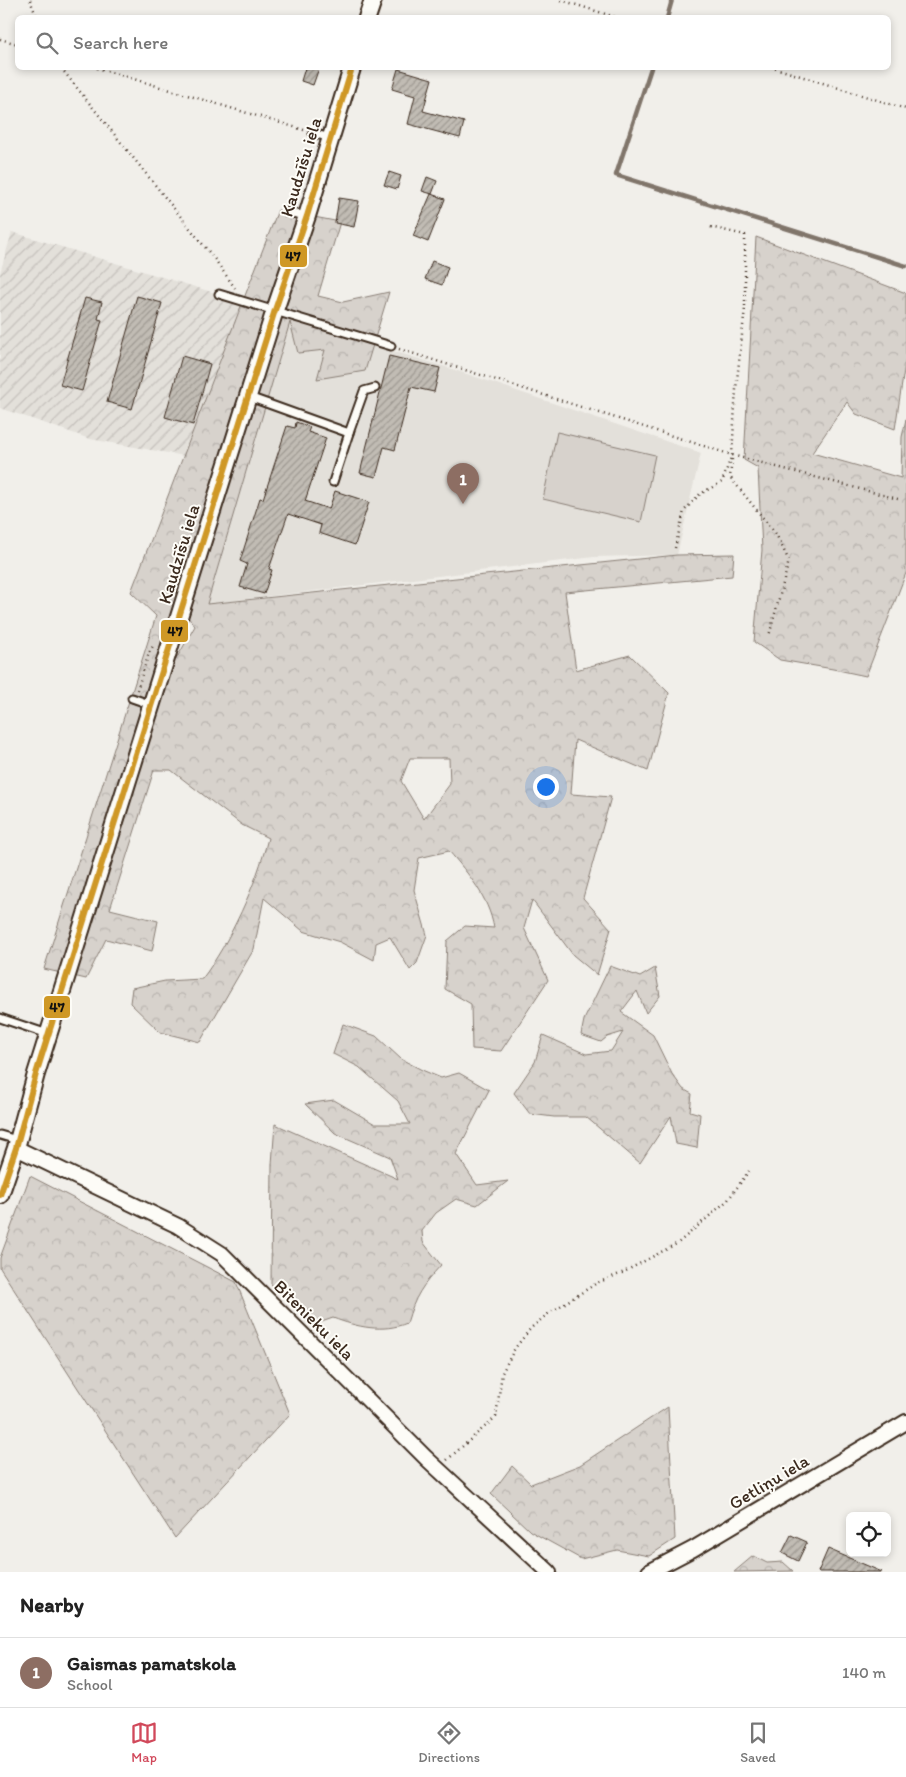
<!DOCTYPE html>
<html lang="en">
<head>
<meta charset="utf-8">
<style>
  :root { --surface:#fff; --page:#f6f6f6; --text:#222; --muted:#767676; --line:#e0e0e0; --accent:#d1495b }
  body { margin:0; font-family:Itim,sans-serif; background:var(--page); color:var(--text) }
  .controls { position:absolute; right:15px; bottom:15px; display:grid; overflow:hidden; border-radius:8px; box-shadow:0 2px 8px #0003 }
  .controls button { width:45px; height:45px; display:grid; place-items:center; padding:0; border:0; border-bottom:1px solid var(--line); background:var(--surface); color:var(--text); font:25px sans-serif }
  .you { position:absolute; left:545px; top:786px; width:18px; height:18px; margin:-12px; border:4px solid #fff; border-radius:50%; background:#1a73e8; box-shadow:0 0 0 8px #1a73e833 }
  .badge { display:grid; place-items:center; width:32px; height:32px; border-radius:50%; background:var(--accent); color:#fff; font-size:16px; font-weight:700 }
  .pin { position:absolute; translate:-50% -41px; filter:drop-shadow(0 1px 2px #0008) }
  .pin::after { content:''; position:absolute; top:26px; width:18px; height:15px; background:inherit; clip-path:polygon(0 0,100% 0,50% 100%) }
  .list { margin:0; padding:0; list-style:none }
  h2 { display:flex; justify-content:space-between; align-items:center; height:65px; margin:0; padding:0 20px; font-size:21px }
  h2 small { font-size:16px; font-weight:400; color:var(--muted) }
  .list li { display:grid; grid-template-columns:32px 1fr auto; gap:15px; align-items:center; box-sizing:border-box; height:70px; padding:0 20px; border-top:1px solid var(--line) }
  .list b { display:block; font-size:19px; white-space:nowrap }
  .list p { margin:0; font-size:16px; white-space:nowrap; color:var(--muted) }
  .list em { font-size:16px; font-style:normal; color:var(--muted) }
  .icon { flex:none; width:28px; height:28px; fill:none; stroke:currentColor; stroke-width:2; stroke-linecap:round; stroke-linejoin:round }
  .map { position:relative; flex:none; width:906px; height:1572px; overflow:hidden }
  .search { position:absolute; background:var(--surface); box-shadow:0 2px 8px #0003; left:15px; right:15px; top:15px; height:55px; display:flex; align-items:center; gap:12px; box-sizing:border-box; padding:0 18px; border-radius:8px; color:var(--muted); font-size:19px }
  .sheet { height:135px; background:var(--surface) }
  nav { display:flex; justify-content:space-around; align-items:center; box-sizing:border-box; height:70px; border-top:1px solid var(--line); background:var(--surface); font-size:14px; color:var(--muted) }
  nav a { display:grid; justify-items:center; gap:2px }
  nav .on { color:var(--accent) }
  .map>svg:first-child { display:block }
</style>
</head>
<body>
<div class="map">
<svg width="906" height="1572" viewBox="0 0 906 1572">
  <defs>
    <pattern id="industrial-furrows" width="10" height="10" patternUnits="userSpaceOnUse" patternTransform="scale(1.25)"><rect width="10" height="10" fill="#e3e0da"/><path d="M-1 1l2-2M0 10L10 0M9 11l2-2" fill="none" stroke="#c4c0bb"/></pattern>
    <pattern id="forest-crowns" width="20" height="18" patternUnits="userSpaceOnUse" patternTransform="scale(1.25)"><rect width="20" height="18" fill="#d7d2cc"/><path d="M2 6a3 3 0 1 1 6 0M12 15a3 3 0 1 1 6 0" fill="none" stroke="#b9b4af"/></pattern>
    <pattern id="building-hatch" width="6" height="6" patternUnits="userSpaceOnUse" patternTransform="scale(1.25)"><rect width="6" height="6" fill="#c1bcb4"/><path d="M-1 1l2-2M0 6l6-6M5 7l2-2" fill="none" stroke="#9e9992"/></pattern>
  </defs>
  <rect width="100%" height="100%" fill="#f1efea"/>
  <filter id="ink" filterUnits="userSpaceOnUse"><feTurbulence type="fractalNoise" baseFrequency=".02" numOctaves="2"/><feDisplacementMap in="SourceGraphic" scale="10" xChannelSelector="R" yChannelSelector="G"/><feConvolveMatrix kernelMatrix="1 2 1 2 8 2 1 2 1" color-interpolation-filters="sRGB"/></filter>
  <g filter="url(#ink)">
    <polygon fill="#e3e0da" points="290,320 446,367 701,453 677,555 594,557 207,604"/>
    <polygon fill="url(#industrial-furrows)" points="12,232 255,305 207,460 90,439 0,408 0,273"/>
    <g fill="url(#forest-crowns)" stroke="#897e75" fill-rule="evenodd">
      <path d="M278,210L340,222L318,296L343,302L389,292L365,371L317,379L325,350L298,353L290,322L207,604L677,555L734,554L732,576L565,592L576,670L630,655L669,693L648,771L575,740L571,794L611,797L583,898L611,929L597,975L573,955L532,900L524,928L548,980L501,1051L472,1049L471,1004L445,989L447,941L465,926L494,928C488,896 469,875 449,851L419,858L414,890L427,935L417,963L410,970L390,937L376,943L374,960L340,942L303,931L264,898L254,949L200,1042L160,1032L130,1003L132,988L165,981L202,979C230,942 257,883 268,838L242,825L171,770H154L110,909L158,921L152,951L106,939L86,979L44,969L156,616L131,592ZM180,607L195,626L178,656L160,658ZM410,758H449L450,784L424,819L401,781Z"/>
      <polygon points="756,237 906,293 906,357 895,429 856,414 847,402 812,453 901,478 902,437 906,419 906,573 866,676 833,669 780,660 754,642 762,550 758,468 744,460"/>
      <polygon points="610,966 640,977 655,968 660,996 646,1013 637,991 621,1012 653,1035 672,1074 683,1089 692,1094 690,1111 700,1114 697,1148 676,1144 671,1116 640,1163 586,1117 554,1117 530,1114 514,1093 535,1062 543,1035 586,1054 611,1051 623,1032 607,1037 601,1042 581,1035 584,1020"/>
      <path d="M343,1024L376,1036L401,1059L422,1070L441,1078L459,1073L489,1090L456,1154L477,1185L508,1181L477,1205L456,1199L436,1213L422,1231L423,1242L441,1265C422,1286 415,1296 407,1323C383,1333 357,1327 333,1318L313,1325L294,1304L271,1284L272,1164L275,1124L398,1179L390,1157L335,1133L305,1104L334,1100L375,1124H410L398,1101L359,1067L333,1054Z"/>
      <polygon points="30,1176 236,1282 290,1414 175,1538 0,1268 0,1258"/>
      <polygon points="668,1407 675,1539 649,1556 617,1550 581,1559 530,1531 491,1494 512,1466 531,1484 580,1465"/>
      <polygon points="753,1556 767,1563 783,1562 793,1571 734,1572"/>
    </g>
    <polygon fill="#d7d2cc" stroke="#897e75" points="557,432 655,455 641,522 543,499"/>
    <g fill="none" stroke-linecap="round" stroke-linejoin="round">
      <g stroke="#80746b" stroke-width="4.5">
        <polyline points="667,18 672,0"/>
        <polyline points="651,68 616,175 906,266"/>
      </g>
    </g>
    <g fill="url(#building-hatch)" stroke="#3b2a1e">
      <polygon points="305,68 319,68 313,85 301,81"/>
      <polygon points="398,69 432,79 423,111 464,122 460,138 408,124 415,96 392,89"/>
      <polygon points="389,172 401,176 397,189 384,185"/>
      <polygon points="427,177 437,181 432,194 422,191"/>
      <polygon points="431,194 445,199 428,242 413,236"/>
      <polygon points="339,198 359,201 354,227 335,223"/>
      <polygon points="432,261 448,267 442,285 425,279"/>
      <polygon points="137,296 162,303 132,409 107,402"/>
      <polygon points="85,298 102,302 98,319 102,320 82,391 60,385"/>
      <polygon points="182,356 210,364 193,425 165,417"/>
      <polygon points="389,356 440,368 434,392 411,387 395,450 384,447 376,477 360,473"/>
      <polygon points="296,422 310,427 308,432 326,438 305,501 329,509 335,491 369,502 355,545 319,533 321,525 288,514 269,569 272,570 264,594 240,587 247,564 240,561 260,498 263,499 287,426 295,428"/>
      <polygon points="791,1535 807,1542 798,1561 782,1553"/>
      <polygon points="828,1549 882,1572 818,1572"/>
    </g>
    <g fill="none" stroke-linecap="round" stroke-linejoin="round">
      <g stroke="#3b2a1e" stroke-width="11">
        <g id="service">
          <polyline points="313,133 330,138"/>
          <polyline points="287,212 307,216"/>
          <polyline points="219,294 391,346"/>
          <polyline points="249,397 349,433 364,391 375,388"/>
          <polyline points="333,482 349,433"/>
          <polyline points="132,698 152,705"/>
          <polyline points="0,1018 48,1034"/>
          <polyline points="0,1135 17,1140"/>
        </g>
      </g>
      <g stroke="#3b2a1e" stroke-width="18">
        <g id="minor">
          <polyline points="16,1148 178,1226 222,1254 426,1458 549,1572"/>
          <polyline points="649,1572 693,1549 906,1422"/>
        </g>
      </g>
      <g stroke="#3b2a1e" stroke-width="20">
        <g id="tertiary">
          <polyline points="367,18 373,0"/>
          <polyline points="0,1195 16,1148 36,1074 275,310 307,216 352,68"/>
        </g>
      </g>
      <g stroke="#3b2a1e" stroke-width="2.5" stroke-dasharray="1 4" stroke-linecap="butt">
        <polyline points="30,0 37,18"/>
        <polyline points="561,0 618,18"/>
        <polyline points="0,39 18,44"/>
        <polyline points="61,68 213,257 235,288"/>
        <polyline points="97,68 304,130"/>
        <polyline points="775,68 906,109"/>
        <polyline points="399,349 732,455 898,499"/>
        <polyline points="732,459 730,477 776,534 789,561 769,636"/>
        <polyline points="675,548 684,511 700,494 722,482 732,455 736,389 745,308 745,235 710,227"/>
        <polyline points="137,690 149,653 153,646"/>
        <polyline points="447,1460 496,1417 502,1373 515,1348 531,1328 549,1313 597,1283 622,1273 678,1243 728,1200 749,1171"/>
      </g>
      <use href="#service" stroke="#fdfcf7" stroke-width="7"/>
      <use href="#minor" stroke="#fdfcf7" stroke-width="14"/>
      <use href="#tertiary" stroke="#fdfcf7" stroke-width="16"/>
      <g stroke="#fdfcf7" stroke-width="10">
        <polyline id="bus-1" points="0,1195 16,1148 36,1074 275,310 307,216 352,68"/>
      </g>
      <use href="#bus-1" stroke="#cf9825" stroke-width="6"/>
    </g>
  </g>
  <g text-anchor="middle" stroke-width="4" stroke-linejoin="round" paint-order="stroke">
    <g font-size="18" fill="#3b2a1e" stroke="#fdfcf7">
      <text transform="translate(301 167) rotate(-73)" y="6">Kaudzīšu iela</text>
      <text transform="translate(179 554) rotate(-73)" y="6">Kaudzīšu iela</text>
      <text transform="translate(314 1320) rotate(45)" y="6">Bitenieku iela</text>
      <text transform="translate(769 1482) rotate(-31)" y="6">Getliņu iela</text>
    </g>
  </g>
  <g stroke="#fdfcf7" stroke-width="2">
    <rect x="279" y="244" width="29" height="24" rx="5" fill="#cf9825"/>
    <rect x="160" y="619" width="29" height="24" rx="5" fill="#cf9825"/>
    <rect x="43" y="995" width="28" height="24" rx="5" fill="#cf9825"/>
  </g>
  <g font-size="14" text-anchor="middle" font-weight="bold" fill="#111">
    <text x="293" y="261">47</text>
    <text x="175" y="636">47</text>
    <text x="57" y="1012">47</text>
  </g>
</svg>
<div class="controls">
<button><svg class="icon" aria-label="locate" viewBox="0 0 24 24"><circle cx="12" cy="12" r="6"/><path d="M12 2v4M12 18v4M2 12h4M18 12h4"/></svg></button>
</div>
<div class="you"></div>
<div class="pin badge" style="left:463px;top:504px;background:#8d6e63">1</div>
<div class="search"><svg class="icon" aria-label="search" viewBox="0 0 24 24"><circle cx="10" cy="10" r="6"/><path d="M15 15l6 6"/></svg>Search here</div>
</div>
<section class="sheet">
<h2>Nearby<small></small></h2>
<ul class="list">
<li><span class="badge" style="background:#8d6e63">1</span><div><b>Gaismas pamatskola</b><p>School</p></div><em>140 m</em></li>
</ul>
</section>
<nav>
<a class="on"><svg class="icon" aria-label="map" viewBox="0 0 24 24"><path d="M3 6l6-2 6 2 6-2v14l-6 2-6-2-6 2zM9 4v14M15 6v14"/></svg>Map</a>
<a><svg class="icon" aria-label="directions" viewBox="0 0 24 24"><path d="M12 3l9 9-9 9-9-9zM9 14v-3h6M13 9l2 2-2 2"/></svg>Directions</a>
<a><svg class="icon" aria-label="saved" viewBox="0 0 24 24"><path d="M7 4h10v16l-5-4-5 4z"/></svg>Saved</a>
</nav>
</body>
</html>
